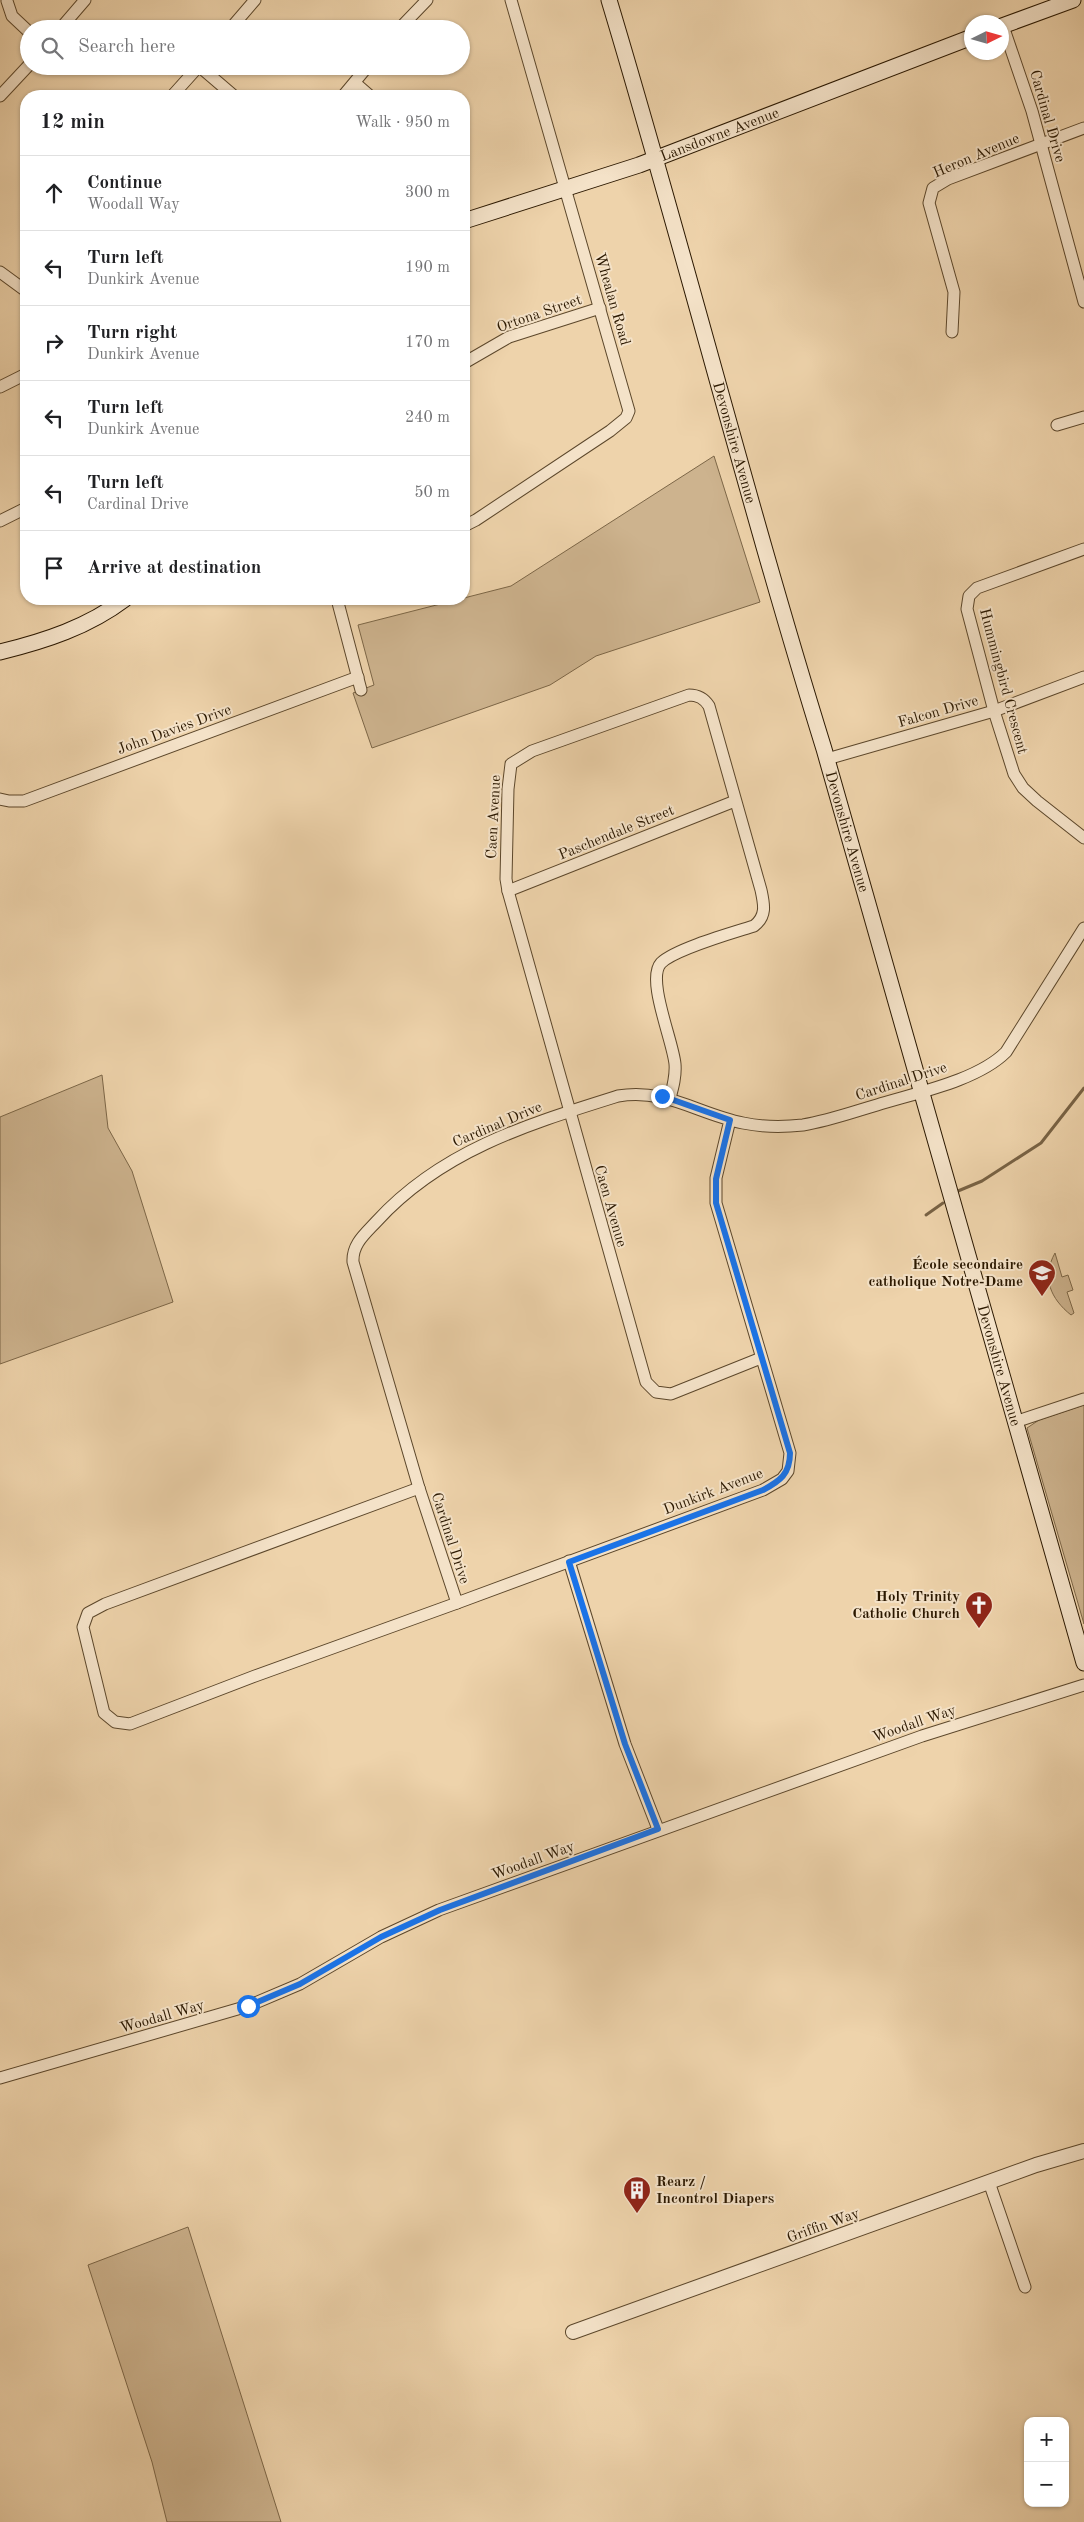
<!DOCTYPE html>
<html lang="en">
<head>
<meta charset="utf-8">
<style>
  :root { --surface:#fff; --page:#f2f2f2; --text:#202124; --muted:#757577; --line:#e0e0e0 }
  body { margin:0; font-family:"Old Standard TT",serif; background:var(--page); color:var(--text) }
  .controls { position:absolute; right:15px; bottom:15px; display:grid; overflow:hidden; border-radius:10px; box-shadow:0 1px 4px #0004 }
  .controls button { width:45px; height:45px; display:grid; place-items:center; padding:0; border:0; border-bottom:1px solid var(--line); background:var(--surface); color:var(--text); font:25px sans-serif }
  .compass { position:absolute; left:964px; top:15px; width:45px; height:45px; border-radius:50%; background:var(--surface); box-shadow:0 1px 4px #0004; rotate:85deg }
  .stop { position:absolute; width:15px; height:15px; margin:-11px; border:4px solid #1a73e8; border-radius:50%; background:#fff }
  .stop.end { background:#1a73e8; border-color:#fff; box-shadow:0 1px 5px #0008 }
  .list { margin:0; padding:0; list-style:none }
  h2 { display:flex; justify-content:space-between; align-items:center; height:65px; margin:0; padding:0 20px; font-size:21px }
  h2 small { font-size:16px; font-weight:400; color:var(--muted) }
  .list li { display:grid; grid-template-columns:32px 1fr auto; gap:15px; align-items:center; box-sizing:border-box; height:75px; padding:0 20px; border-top:1px solid var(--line) }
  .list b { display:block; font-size:19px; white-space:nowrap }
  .list p { margin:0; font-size:16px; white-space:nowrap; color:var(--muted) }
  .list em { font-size:16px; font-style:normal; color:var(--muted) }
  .icon { flex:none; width:28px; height:28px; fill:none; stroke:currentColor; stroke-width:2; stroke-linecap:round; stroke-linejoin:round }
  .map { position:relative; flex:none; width:1084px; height:2522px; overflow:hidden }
  .search { position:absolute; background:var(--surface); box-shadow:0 1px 4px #0004; left:20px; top:20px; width:450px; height:55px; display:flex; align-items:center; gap:12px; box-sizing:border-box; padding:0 18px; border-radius:28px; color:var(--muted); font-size:19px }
  .panel { position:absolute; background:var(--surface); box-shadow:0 1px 4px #0004; left:20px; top:90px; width:450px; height:515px; border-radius:20px }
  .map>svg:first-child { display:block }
</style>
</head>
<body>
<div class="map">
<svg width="1084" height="2522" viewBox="0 0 1084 2522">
  <rect width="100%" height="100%" fill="#eed3ab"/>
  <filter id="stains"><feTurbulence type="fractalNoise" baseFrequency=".004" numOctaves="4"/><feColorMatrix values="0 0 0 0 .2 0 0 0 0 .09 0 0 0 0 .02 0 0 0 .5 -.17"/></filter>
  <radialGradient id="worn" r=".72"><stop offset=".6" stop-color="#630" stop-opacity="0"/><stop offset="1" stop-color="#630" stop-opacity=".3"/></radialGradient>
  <g fill="#cdb38e" stroke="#7c6647">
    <polygon points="714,456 760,602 596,656 550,685 372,748 353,693 374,685 358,625 511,586"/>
    <polygon points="102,1075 108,1128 132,1171 173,1302 0,1364 0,1117"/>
    <path d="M1055,1253L1062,1277L1068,1275L1073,1290L1067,1292L1074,1313L1071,1315C1051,1299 1041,1278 1055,1253Z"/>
    <polygon points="1084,1405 1084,1624 1027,1428 1039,1420"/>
    <polygon points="188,2227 281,2522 167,2522 152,2462 88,2265"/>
  </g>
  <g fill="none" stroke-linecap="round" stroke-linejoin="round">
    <g stroke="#786244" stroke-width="3">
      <polyline points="958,1191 982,1181 1041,1143 1084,1088"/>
      <polyline points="926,1215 943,1203"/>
    </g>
    <g stroke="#5c472b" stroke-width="13">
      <g id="minor">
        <polyline points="7,1 12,16 29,32"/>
        <polyline points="1003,26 1032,111 1084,302"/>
        <polyline points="60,29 85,0"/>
        <polyline points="230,29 255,0"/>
        <polyline points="399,29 427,0"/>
        <polyline points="199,66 234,96"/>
        <polyline points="355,83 370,96"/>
        <polyline points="0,96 29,65"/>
        <polyline points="172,96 199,66"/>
        <polyline points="343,96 368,66"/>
        <polyline points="0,272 26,291"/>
        <polyline points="952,332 954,292 929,203 933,188 948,179 1084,128"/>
        <polyline points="464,363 509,337 600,308"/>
        <polyline points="0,387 26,374"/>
        <polyline points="1057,425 1084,417"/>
        <polyline points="0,521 26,508"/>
        <polyline points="464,526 476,520 610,431 626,418 629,411 511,0"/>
        <polyline points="1084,549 977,588 969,596 967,609 994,711 1014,774 1023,788 1037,801 1084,838"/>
        <polyline points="337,599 361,690"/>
        <polyline points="827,759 994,711 1084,677"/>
        <polyline points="0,799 9,801 24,801 358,677"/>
        <polyline points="508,891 735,801"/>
        <path d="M670,1098C673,1087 676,1076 675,1064C673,1041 646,979 661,963C675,949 732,933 754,926C767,916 764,904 761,890L709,706C704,698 698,695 689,695L532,751L511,764L508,789L506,879L508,891L646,1382L656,1392L671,1394L761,1358"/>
        <path d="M730,1120L716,1178V1203L790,1453L788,1471L782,1479L763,1490L457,1603L419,1488L353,1262C352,1244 365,1234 377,1221C442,1150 529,1124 618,1096C666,1088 698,1114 743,1123C762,1127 784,1127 803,1125C828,1121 853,1112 877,1105C915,1093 977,1081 1006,1052L1084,928"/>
        <polyline points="1015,1422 1084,1399"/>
        <polyline points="419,1488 105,1604 88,1613 83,1627 104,1713 115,1722 130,1724 255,1676 457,1603"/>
        <polyline points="569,1561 625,1744 658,1829"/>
        <polyline points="0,2078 248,2006 300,1984 381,1937 439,1910 922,1736 1084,1685"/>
        <polyline points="989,2182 1025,2287"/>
      </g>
    </g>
    <g stroke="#5c472b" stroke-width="16">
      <polyline id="tertiary" points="573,2332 1036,2165 1084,2151"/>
    </g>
    <g stroke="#2b1800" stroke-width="17">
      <g id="secondary">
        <path id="s1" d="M609,0C684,249 747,501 824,749L1084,1663"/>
        <polyline points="1002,26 1073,0"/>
        <path id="s2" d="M464,221L639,165L972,37"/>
        <path d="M0,652C45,641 88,627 125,599"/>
      </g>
    </g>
    <use href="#minor" stroke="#f4e2c8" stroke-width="11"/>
    <use href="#tertiary" stroke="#f4e2c8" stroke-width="14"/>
    <use href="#secondary" stroke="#f4e2c8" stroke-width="15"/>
  </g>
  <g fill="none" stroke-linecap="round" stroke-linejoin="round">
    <path stroke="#1a73e8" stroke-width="6" d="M248,2006L300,1984L381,1937L440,1910L658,1829L625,1744L569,1562L763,1490C780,1481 790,1474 790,1453L716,1203V1179L730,1120L662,1096"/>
  </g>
  <defs>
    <g id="school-pin" transform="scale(1.4375)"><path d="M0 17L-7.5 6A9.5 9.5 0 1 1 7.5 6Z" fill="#8f2418" stroke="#f4e2c8"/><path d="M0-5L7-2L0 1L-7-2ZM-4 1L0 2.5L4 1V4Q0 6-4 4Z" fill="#fff"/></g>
    <g id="church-pin" transform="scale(1.4375)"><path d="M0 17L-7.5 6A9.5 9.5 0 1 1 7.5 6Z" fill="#8f2418" stroke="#f4e2c8"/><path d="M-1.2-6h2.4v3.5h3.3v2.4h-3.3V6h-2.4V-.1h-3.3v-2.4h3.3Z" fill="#fff"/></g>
    <g id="building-pin" transform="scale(1.4375)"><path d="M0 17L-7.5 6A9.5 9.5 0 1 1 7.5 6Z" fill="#8f2418" stroke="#f4e2c8"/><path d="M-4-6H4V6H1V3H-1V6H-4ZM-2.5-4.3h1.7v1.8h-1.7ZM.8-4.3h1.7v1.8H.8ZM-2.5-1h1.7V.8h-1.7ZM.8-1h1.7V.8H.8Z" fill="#fff"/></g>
  </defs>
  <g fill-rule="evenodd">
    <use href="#school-pin" x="1042" y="1273"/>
    <use href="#church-pin" x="979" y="1605"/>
    <use href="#building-pin" x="637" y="2190"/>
  </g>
  <g text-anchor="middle" stroke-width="4" stroke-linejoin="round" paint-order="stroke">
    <g font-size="15" fill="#2b1800" stroke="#f4e2c8">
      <text transform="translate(1048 116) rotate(74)" y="5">Cardinal Drive</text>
      <text dy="5" stroke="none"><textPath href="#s2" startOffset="270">Lansdowne Avenue</textPath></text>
      <text transform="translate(976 155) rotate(-23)" y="5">Heron Avenue</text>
      <text transform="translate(613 299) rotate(74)" y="5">Whealan Road</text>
      <text transform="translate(539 313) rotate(-19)" y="5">Ortona Street</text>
      <text dy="5" stroke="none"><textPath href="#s1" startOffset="460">Devonshire Avenue</textPath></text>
      <text transform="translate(1004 681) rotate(75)" y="5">Hummingbird Crescent</text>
      <text transform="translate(938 711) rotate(-16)" y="5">Falcon Drive</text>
      <text transform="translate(174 729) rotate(-20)" y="5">John Davies Drive</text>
      <text transform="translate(493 817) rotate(-87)" y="5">Caen Avenue</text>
      <text dy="5" stroke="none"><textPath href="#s1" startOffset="865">Devonshire Avenue</textPath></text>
      <text transform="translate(616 832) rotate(-22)" y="5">Paschendale Street</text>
      <text transform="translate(901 1081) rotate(-18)" y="5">Cardinal Drive</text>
      <text transform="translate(497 1124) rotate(-23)" y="5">Cardinal Drive</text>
      <text transform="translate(611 1206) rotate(74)" y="5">Caen Avenue</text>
      <text dy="5" stroke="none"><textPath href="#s1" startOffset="1420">Devonshire Avenue</textPath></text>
      <text transform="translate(713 1491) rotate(-21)" y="5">Dunkirk Avenue</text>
      <text transform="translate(451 1538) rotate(72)" y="5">Cardinal Drive</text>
      <text transform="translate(914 1723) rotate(-19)" y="5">Woodall Way</text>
      <text transform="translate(533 1860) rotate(-20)" y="5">Woodall Way</text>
      <text transform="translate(162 2016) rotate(-16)" y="5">Woodall Way</text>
      <text transform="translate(823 2225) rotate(-20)" y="5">Griffin Way</text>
    </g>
    <g font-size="15" font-weight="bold" fill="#2b1800" stroke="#f4e2c8" text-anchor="end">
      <text x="1023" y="1269">École secondaire<tspan x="1023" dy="17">catholique Notre-Dame</tspan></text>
      <text x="960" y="1601">Holy Trinity<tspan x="960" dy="17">Catholic Church</tspan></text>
      <text x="656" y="2186" text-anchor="start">Rearz /<tspan x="656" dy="17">Incontrol Diapers</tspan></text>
    </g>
  </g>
  <rect width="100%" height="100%" filter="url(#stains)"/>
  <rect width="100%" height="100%" fill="url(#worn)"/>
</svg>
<div class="controls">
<button>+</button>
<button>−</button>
</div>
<svg class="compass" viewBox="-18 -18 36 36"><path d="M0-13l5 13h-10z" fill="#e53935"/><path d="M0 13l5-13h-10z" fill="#757577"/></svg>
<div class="stop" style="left:248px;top:2006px"></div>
<div class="stop end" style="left:662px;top:1096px"></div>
<div class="search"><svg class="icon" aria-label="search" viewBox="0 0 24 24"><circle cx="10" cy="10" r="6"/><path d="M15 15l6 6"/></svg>Search here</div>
<section class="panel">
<h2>12 min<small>Walk · 950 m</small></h2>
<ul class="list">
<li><svg class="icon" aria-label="ahead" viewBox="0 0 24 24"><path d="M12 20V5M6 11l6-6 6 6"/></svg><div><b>Continue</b><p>Woodall Way</p></div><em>300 m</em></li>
<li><svg class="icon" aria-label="left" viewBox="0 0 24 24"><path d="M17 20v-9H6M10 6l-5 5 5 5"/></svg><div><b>Turn left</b><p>Dunkirk Avenue</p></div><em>190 m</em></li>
<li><svg class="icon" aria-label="right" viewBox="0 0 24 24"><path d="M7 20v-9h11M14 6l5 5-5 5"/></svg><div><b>Turn right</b><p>Dunkirk Avenue</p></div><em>170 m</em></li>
<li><svg class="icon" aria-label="left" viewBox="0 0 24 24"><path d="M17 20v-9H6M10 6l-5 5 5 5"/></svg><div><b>Turn left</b><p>Dunkirk Avenue</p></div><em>240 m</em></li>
<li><svg class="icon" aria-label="left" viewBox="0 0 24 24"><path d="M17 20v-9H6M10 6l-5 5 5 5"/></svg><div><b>Turn left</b><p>Cardinal Drive</p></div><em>50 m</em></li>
<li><svg class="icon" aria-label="arrive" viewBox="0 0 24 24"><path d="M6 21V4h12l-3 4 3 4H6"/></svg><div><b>Arrive at destination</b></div></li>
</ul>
</section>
</div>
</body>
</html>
